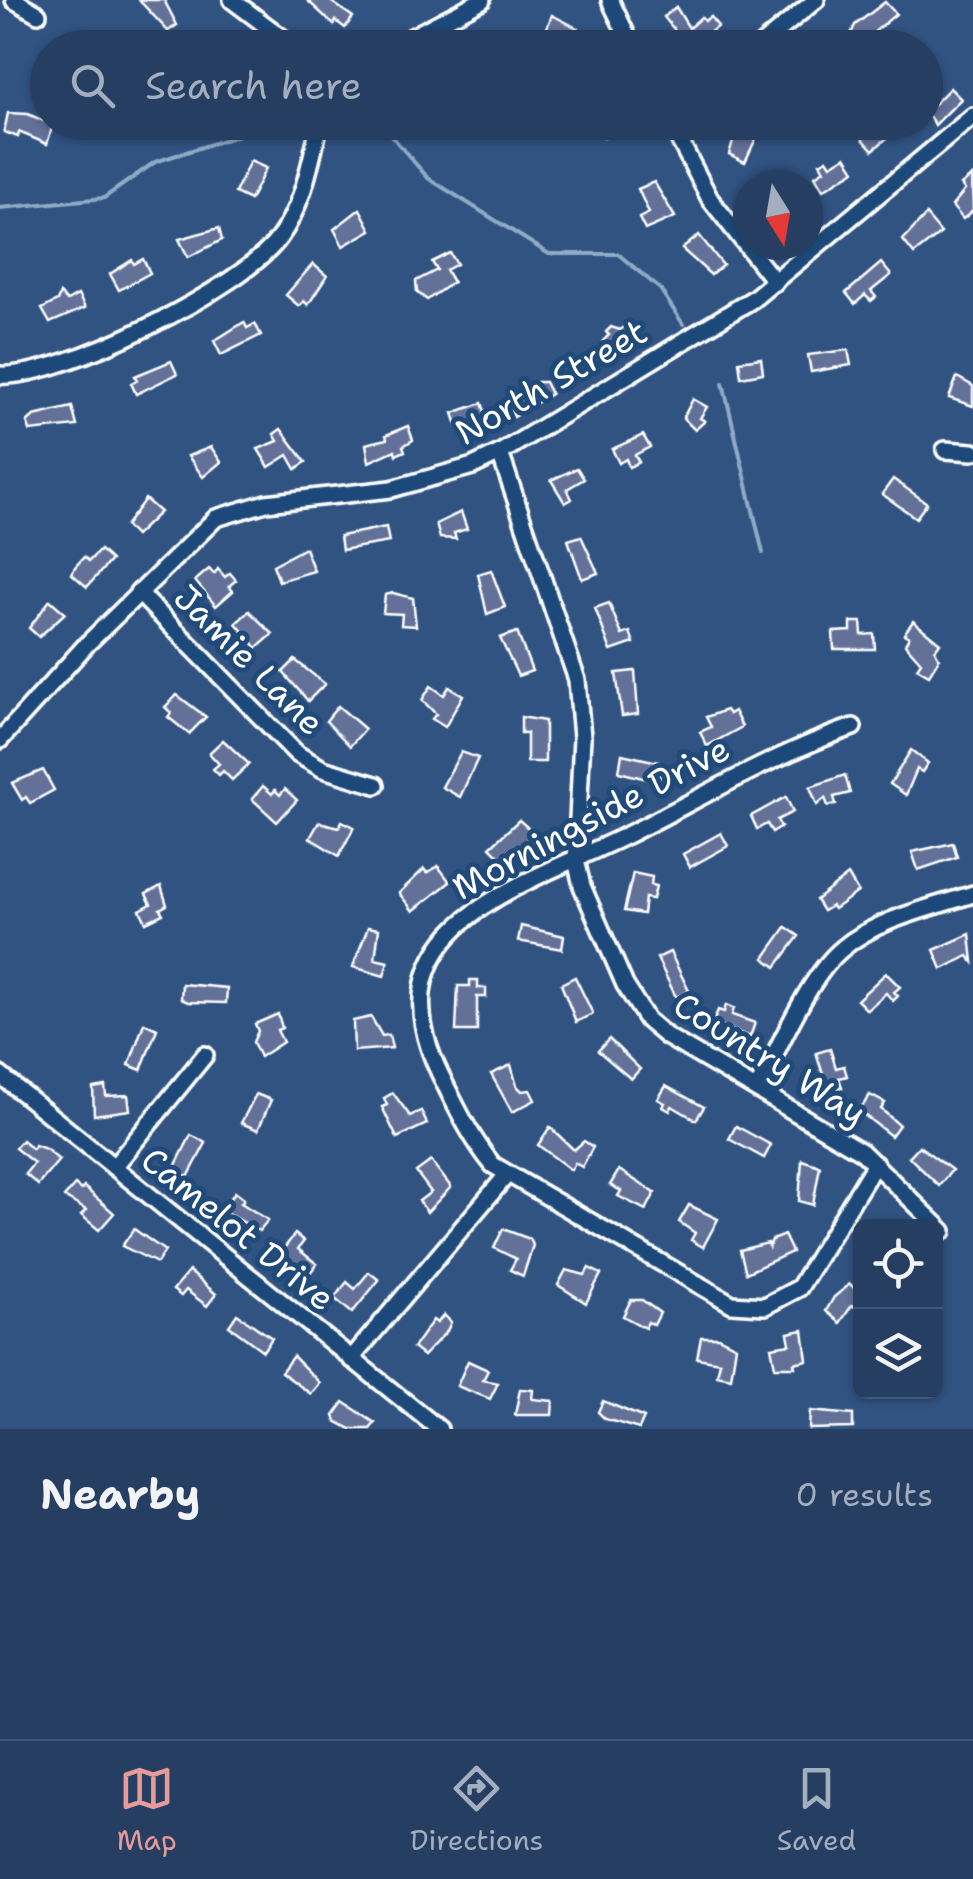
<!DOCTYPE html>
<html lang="en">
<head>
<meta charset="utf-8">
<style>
  :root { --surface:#253e62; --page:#2d4568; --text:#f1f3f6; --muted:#a3aebe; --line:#425777; --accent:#e69b98 }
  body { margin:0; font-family:"Shantell Sans",sans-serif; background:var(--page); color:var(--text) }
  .controls { position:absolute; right:30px; bottom:30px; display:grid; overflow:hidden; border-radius:15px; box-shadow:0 2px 8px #0004 }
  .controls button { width:90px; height:90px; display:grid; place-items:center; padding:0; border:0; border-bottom:2px solid var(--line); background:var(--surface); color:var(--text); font:50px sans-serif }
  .compass { position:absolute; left:733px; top:170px; width:90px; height:90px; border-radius:50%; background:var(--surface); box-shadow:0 2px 8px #0004; rotate:169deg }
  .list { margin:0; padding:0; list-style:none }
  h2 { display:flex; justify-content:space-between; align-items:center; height:130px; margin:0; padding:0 40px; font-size:42px }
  h2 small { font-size:32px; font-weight:400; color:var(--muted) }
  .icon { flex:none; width:55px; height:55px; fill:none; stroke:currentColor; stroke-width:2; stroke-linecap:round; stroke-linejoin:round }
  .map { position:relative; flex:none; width:973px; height:1429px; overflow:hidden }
  .search { position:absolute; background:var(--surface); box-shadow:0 2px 8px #0004; left:30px; right:30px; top:30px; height:110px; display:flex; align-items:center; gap:25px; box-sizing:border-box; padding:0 35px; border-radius:55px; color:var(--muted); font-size:38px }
  .sheet { height:310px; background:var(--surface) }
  nav { display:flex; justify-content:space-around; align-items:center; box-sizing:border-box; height:140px; border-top:2px solid var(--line); background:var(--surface); font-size:28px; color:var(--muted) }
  nav a { display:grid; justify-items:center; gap:5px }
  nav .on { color:var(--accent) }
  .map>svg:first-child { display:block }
</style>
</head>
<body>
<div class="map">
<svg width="973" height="1429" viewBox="0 0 973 1429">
  <rect width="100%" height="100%" fill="#315382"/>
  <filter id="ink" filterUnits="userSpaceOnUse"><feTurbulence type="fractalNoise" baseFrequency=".01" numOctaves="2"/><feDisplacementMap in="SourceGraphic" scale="20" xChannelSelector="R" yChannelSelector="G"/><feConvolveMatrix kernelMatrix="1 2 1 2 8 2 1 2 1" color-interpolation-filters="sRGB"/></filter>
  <g filter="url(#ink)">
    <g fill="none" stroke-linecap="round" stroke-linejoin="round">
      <g stroke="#8facc6" stroke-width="4">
        <polyline points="357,122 388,132 428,178 549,254 618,254 660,289 683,324"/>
        <polyline points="0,208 104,198 155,162 280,122"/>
        <polyline points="723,383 763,553"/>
      </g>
    </g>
    <g fill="#636f98" stroke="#fff" stroke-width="2.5">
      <polygon points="139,0 164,0 177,25 168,31"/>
      <polygon points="307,0 329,0 353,17 345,28 336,21 334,25"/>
      <polygon points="885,2 896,14 860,44 851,34 855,25"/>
      <polygon points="676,7 689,28 701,17 704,21 710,17 718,26 689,48 664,17"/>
      <polygon points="552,15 579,29 573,46 546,30"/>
      <polygon points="950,88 961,99 935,125 926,112"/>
      <polygon points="8,113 28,114 53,125 47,144 19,132 18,137 4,132"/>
      <polygon points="596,122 619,122 623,130 604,138 601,133 595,136 591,128"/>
      <polygon points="741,122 770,124 765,135 759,132 745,162 729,154 734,138 746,125"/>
      <polygon points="881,122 900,127 873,150 862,138"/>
      <polygon points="846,156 855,170 823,190 815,176 824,170 820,163 827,159 831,165"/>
      <polygon points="250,161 266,168 250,200 235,193"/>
      <polygon points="972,176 973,211 963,219 952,206 965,190 961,185"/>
      <polygon points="654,182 675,217 645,230 639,218 649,213 638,189"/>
      <polygon points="360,209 371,230 343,246 334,229"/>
      <polygon points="926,215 941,233 914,254 903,240"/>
      <polygon points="219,228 222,240 188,257 179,239"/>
      <polygon points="699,235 723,265 711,275 682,249"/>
      <polygon points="450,253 457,264 446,270 453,282 427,300 417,292 416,281 437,270 432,262"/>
      <polygon points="143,259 150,273 119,290 110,274 132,260 134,264"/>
      <polygon points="881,263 891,275 871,291 876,297 871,301 865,295 855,304 846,293"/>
      <polygon points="313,264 327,276 308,305 304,301 299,306 286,295"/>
      <polygon points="60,294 67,301 78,295 85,308 50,323 42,309 57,301"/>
      <polygon points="244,322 247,328 255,324 261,335 221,355 214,341"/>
      <polygon points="629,322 638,331 615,354 603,341 609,335 606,332 611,327 620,330"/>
      <polygon points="848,350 851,365 811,372 808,355"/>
      <polygon points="761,358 763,373 741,377 739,361"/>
      <polygon points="171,361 177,374 136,394 131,383 137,380 135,376"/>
      <polygon points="957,377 973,386 973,406 949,398"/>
      <polygon points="537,382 545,382 551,394 514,417 505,400 512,396 514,400"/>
      <polygon points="693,399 707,407 700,418 705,421 695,430 683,418"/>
      <polygon points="482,403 490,426 459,431 453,413"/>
      <polygon points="72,407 77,426 30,431 27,422 34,416"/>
      <polygon points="408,426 413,440 403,446 405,451 396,455 395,450 369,462 366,444 387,439 386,435"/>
      <polygon points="281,429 306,462 296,469 288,455 269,467 258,449 278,441 274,434"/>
      <polygon points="643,435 650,447 635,455 639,462 629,467 626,459 619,463 612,449"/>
      <polygon points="211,447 221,462 203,477 188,456"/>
      <polygon points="577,468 584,479 567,489 572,499 565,503 551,480"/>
      <polygon points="893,479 927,503 916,518 882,494"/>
      <polygon points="145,499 160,512 135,536 125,526"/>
      <polygon points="461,512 467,529 454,533 456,539 440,538 436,524"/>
      <polygon points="386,527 389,542 342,550 340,536"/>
      <polygon points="581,536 598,573 582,579 568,540"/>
      <polygon points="305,548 314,571 279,581 273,565"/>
      <polygon points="100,550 111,560 87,587 72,574 75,567 84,557 89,561"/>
      <polygon points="209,569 214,574 218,569 225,577 230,573 236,580 229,586 233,591 216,606 195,581"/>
      <polygon points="491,570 505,607 487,614 478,574"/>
      <polygon points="393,593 413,598 416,626 401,625 402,614 383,613 385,595"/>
      <polygon points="50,600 65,613 39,637 29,628"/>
      <polygon points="609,603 622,635 630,632 634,643 611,651 595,608"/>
      <polygon points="249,611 273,634 257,648 236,623"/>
      <polygon points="913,621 940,643 935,650 939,659 929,675 917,668 921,662 905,644 909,637 904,634"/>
      <polygon points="851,622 861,622 862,635 874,634 875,649 834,649 833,632 851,631"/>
      <polygon points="517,632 532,671 518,676 500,638"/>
      <polygon points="295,660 325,684 308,701 283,672"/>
      <polygon points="635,671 638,714 622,716 616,673"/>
      <polygon points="431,686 444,695 449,687 463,695 445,727 432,719 436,714 422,700"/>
      <polygon points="177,695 206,717 189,734 168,717 171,713 165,707"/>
      <polygon points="338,706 365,729 350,746 326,721"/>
      <polygon points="726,710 729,714 734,711 742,727 707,746 700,732 711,727 706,717"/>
      <polygon points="521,717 545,721 545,762 527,762 527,733 521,733"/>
      <polygon points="223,740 249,764 232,780 223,771 219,775 213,769 219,764 209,753"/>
      <polygon points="911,750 928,763 922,772 917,769 906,795 890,784"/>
      <polygon points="461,752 478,758 460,797 442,787"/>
      <polygon points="622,754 662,763 659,782 619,772"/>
      <polygon points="43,770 54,790 30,803 26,797 22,800 12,783"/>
      <polygon points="845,775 850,793 834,797 836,804 828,806 825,798 817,805 810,787"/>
      <polygon points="263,786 272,794 275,790 280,795 285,789 297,800 277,822 252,799"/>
      <polygon points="786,797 793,812 777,820 781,827 772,832 767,824 757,829 751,816"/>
      <polygon points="519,820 534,833 503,860 490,847"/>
      <polygon points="342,821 354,827 339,856 310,838 319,822 339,827"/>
      <polygon points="721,833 728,846 690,867 683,854"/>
      <polygon points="953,843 957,857 918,870 912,852"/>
      <polygon points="438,866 450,882 413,911 399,893 424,869 427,873"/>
      <polygon points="633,873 652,877 651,885 656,886 653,899 645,898 643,914 624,911"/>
      <polygon points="848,875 858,892 834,909 832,906 823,911 816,900"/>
      <polygon points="161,886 167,905 160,909 163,914 146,922 140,910 151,904 146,894"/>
      <polygon points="521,926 564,936 562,949 518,941"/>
      <polygon points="368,927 379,929 375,959 388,962 384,976 353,967"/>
      <polygon points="786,927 799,936 776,967 764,958"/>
      <polygon points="970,934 973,962 968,956 942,969 934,950"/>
      <polygon points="670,952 689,991 676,997 657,958"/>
      <polygon points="886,973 900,987 894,992 898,996 893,1001 886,993 867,1010 857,1000"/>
      <polygon points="575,977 593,1014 576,1022 561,984"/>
      <polygon points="470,980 478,980 478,988 486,988 486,997 477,997 477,1031 456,1031 458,986 470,986"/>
      <polygon points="182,984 227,988 226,1003 188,1002 181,999"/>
      <polygon points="726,1005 734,1008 732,1015 755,1023 750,1037 713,1023 718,1010 724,1012"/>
      <polygon points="278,1014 282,1028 277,1030 283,1042 260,1057 253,1042 258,1031 255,1024"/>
      <polygon points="371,1017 382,1036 389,1035 392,1048 354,1051 353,1021"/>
      <polygon points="144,1023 157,1029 141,1070 129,1065"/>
      <polygon points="609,1039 640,1069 631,1079 598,1051"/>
      <polygon points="830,1049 836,1068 844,1066 847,1076 839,1078 842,1087 828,1090 816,1053"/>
      <polygon points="511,1065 517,1086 522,1091 530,1090 535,1100 512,1112 491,1074"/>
      <polygon points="105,1086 106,1096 128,1095 130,1110 94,1115 93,1088"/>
      <polygon points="666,1086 704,1107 696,1120 672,1106 670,1111 663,1107 665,1103 658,1099"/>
      <polygon points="393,1093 410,1116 421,1111 427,1124 397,1138 382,1107 387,1105 384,1098"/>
      <polygon points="256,1094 271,1100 258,1130 241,1123"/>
      <polygon points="870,1095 885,1103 881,1109 899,1125 891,1136 859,1111"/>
      <polygon points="736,1126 771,1145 764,1158 729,1139"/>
      <polygon points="550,1127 574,1150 584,1141 593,1147 582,1167 575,1163 571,1170 538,1145"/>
      <polygon points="191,1135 206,1143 188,1177 174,1169"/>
      <polygon points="22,1140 32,1149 35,1145 46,1149 59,1160 38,1185 25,1174 34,1163 15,1148"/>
      <polygon points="919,1146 952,1170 939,1186 909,1157"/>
      <polygon points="802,1160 820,1166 813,1205 799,1201"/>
      <polygon points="431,1161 451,1187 427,1212 419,1201 431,1192 416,1172"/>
      <polygon points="619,1170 655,1193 646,1210 618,1196 621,1191 610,1185"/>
      <polygon points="75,1185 81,1190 84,1187 114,1213 99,1230 81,1215 86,1210 64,1197"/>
      <polygon points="235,1192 244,1199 241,1203 268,1220 259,1231 222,1210"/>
      <polygon points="689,1205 718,1219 703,1247 691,1240 695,1233 679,1222"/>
      <polygon points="134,1229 165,1251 157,1263 122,1246"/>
      <polygon points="503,1229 530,1239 533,1245 523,1276 510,1270 516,1259 494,1248"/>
      <polygon points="295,1234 304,1241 298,1249 317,1264 308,1275 278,1256"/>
      <polygon points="784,1235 792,1252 746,1273 740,1250 768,1243 769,1247 772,1240"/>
      <polygon points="589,1268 601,1274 586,1303 558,1285 566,1270 585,1275"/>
      <polygon points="189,1271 216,1294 207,1306 186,1290 181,1296 173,1290"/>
      <polygon points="369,1272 379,1280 352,1313 334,1298 347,1282 355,1289"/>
      <polygon points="850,1284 860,1294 860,1303 856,1308 852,1305 840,1323 826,1311 834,1297"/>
      <polygon points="631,1300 642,1300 660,1313 654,1325 648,1322 645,1328 623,1316"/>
      <polygon points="237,1314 272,1338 263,1351 229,1326"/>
      <polygon points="444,1315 451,1322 447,1331 423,1356 413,1348 433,1320 437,1323"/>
      <polygon points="803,1330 807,1360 794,1363 795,1367 775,1367 771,1347 790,1344 788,1333"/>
      <polygon points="701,1337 718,1337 736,1346 731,1378 717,1375 720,1362 697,1358"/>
      <polygon points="293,1356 320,1383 311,1394 281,1372"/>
      <polygon points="468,1361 488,1370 483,1380 498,1383 490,1399 457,1386"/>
      <polygon points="520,1389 533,1390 532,1399 553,1401 552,1415 515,1415"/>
      <polygon points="603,1401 644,1418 639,1429 605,1419 598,1412"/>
      <polygon points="344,1402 375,1423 370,1429 351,1429 336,1421 334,1416"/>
      <polygon points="810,1411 853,1415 853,1428 809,1429"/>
    </g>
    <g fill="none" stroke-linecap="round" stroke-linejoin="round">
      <g stroke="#fff" stroke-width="22">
        <g id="minor">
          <polyline points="14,0 38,14"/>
          <polyline points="232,0 296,48"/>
          <polyline points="610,0 633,48"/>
          <polyline points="391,48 482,0"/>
          <polyline points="757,48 816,0"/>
          <polyline points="670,122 710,199 775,282"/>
          <path d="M0,375C60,379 244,287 279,238C304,204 310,163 320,122"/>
          <polyline points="945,450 973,452"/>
          <polyline points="500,453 577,680 582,737 576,860 582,886 625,985 647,1020 666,1036 862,1152 943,1231"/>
          <polyline points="138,592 297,754 323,769 376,785"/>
          <path d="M853,727C772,755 703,797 627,835C522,887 368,925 440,1074C456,1106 470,1137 493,1165L732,1304L765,1306L799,1288L875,1164"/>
          <polyline points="0,740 87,644 216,518 266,503 391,489 473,466 500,453 753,299 973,116"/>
          <polyline points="0,1075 439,1429"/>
          <path d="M757,1088C780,1048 808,976 843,948C877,919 931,908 973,894"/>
          <polyline points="114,1167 205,1055"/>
          <polyline points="351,1359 506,1176"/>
        </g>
      </g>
      <use href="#minor" stroke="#1f4a7a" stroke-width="15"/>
    </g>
  </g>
  <g text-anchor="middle" stroke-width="10" stroke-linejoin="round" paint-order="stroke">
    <g font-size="35" fill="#fff" stroke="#1f4a7a">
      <text transform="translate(551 382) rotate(-30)" y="12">North Street</text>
      <text transform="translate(249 660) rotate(45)" y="12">Jamie Lane</text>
      <text transform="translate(591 818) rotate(-28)" y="12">Morningside Drive</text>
      <text transform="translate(770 1059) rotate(32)" y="12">Country Way</text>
      <text transform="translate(238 1229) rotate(39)" y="12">Camelot Drive</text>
    </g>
  </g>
</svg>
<div class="controls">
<button><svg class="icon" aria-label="locate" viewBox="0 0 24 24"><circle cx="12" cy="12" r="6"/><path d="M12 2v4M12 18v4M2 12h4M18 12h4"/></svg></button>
<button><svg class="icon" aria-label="layers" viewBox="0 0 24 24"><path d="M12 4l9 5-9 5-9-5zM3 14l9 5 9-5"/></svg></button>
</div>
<svg class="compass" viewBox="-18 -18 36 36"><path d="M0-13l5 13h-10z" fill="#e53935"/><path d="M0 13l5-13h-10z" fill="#a3aebe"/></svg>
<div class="search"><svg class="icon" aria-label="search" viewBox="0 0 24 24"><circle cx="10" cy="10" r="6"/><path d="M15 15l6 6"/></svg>Search here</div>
</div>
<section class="sheet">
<h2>Nearby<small>0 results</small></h2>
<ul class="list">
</ul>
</section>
<nav>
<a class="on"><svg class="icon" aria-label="map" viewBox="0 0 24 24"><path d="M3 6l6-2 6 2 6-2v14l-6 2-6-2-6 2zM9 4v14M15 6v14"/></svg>Map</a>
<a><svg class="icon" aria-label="directions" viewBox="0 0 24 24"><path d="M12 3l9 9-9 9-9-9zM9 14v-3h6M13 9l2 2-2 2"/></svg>Directions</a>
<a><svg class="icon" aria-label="saved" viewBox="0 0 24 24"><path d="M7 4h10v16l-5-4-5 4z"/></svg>Saved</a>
</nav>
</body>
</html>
